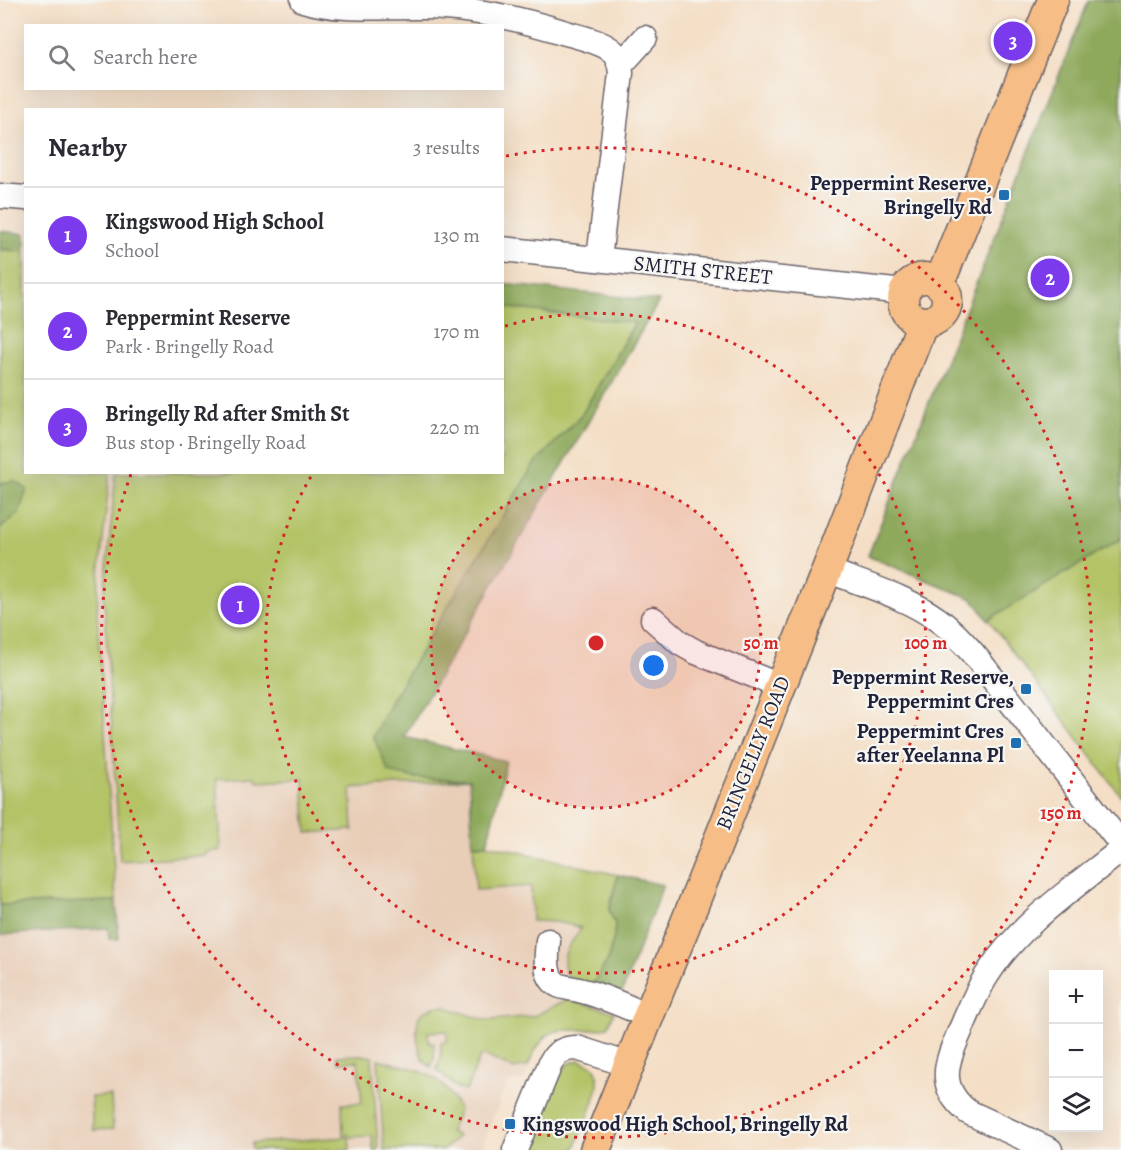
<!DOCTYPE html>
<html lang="en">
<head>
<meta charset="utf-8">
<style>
  :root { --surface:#fff; --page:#f7f7f7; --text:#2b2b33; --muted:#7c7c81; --line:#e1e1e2; --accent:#7c3aed }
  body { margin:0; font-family:Alegreya,serif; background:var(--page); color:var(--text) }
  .controls { position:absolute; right:18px; bottom:18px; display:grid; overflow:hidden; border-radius:0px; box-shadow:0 6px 24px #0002 }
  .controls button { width:54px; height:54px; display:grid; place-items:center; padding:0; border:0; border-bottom:2px solid var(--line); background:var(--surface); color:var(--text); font:30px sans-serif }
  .you { position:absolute; left:654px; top:666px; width:21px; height:21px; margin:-15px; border:4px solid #fff; border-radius:50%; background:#1a73e8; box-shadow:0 0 0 9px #1a73e833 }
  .badge { display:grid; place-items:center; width:39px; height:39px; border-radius:50%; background:var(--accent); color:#fff; font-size:20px; font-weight:700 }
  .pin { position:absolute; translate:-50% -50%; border:3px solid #fff; box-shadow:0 2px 6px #0006 }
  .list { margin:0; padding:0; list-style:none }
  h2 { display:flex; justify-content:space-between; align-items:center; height:78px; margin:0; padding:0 24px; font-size:26px }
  h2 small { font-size:20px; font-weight:400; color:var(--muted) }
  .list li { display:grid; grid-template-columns:39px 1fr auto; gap:18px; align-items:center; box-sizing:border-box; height:96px; padding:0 24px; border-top:2px solid var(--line) }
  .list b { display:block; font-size:22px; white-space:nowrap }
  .list p { margin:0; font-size:20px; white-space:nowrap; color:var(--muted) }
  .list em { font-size:20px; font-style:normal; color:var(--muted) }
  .icon { flex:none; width:33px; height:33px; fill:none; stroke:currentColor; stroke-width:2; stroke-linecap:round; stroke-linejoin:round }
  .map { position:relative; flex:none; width:1121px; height:1150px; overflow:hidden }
  .search { position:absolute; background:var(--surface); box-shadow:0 6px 24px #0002; left:24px; top:24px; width:480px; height:66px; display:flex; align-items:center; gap:15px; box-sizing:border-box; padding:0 21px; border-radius:0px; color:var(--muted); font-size:22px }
  .panel { position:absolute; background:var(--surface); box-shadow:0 6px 24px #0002; left:24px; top:108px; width:480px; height:366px; border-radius:0px }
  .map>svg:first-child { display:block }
</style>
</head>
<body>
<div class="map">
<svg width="1121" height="1150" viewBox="0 0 1121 1150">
  <rect width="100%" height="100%" fill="#f6f6f2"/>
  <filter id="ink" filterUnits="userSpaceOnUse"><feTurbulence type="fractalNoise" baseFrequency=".0167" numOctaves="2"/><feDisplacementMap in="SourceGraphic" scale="12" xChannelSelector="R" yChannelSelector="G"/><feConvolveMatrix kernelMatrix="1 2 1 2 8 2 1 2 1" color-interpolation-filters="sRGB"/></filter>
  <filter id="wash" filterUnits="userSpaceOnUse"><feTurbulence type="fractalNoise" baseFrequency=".008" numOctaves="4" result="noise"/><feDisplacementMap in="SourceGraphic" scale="24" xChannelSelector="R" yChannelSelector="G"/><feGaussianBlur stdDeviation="1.35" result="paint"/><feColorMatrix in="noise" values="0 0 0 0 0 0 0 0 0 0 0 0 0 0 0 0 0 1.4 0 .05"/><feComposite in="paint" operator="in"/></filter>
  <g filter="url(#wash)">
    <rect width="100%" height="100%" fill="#f4dec5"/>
    <polygon fill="#e8ceb7" points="0,231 25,234 26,472 502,472 503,284 659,301 404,737 506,761 488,844 663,885 608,1027 592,1031 567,1029 559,1030 546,1037 535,1050 523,1081 507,1082 483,1143 485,1150 0,1150"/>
    <g fill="#b3c366" stroke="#6a7250" stroke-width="1.5">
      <polygon points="1089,0 1121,0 1121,796 973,599 868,556"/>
      <polygon points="0,249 25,252 26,472 110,473 99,576 97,612 116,901 0,905 0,529 19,513 15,481 0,483"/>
      <polygon points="503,307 635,322 582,414 533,466 392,699 373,736 415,778 469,780 351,788 353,830 307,833 303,779 256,781 255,777 217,779 221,850 206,852 206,855 120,861 104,597 116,473 502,472"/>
      <path d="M487,844L618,875L609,910L615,924L614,936L608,960L592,985L567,977C559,952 569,948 581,928C565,922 550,921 532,921L531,886L476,890L473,845Z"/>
      <path d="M568,999L614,1012L608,1027C565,1038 550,1012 528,1066L514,1069L483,1055L479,1059L466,1091L457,1088L437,1070L441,1057V1042H447V1031L428,1032L429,1043H434V1058L431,1067C417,1058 415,1031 419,1016C426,1009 433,1006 443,1006L484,1020H493L534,1016Z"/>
      <polygon points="362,1055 372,1057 378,1150 373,1150 372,1136 349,1137 350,1150 252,1150 252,1143 349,1137 348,1134 343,1135 342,1104 362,1103 358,1061 338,1062 337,1056"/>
      <path d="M378,1059C416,1070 441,1070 459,1110L450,1132L458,1136L444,1150H384Z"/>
      <path d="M578,1060C586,1063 594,1064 597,1073C604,1087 580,1134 574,1150H530L560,1073L568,1064Z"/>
      <polygon points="111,1096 113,1129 93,1130 91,1097"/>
    </g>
    <g fill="#8ea95b" stroke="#58664b" stroke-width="1.5">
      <polygon points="1089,0 1121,0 1121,539 988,620 973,599 868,556"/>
      <polygon points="0,231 25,234 25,252 0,249"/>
      <polygon points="503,284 659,301 404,737 506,761 487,844 473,845 469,780 415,778 389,772 373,736 392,699 533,466 582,414 635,323 503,307"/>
      <polygon points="15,481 27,489 19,513 0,529 0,483"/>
      <polygon points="618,875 663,885 621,995 592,985 608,960 614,937 615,924 609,910"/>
      <polygon points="116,901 119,939 109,939 108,928 0,935 0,905"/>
    </g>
  </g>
  <g filter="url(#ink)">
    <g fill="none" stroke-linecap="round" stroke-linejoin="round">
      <g stroke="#6c646b" stroke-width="27">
        <g id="minor">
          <path d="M303,0C343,12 384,6 426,7C474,8 521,19 566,33C580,37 608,43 616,55C620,60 620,67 621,73L599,259"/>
          <polyline points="619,62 628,57 645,38"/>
          <polyline points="0,196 26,198"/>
          <polyline points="502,249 904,292"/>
          <path d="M827,570C864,585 905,596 937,619C954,631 967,646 980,662L1121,844"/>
          <polyline points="653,619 680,643 696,652 780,686"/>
          <path d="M548,941C547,953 544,971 553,981C559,988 567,987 574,989C600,994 624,1006 649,1016"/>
          <path d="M515,1150L551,1062C557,1051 565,1048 577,1048L629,1065"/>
          <path d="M1050,1150L968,1112C935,1086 947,1061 961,1029C969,1011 976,992 987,975C1020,923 1074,888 1121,850"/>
        </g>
      </g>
      <g stroke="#6c646b" stroke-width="33">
        <g id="major">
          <circle cx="925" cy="300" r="22"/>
          <polyline points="939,284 1053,0"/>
          <polyline points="595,1150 827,570 923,322"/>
        </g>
      </g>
      <use href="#minor" stroke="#fff" stroke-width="24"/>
      <use href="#major" stroke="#f6be86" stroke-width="30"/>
    </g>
  </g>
  <circle cx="596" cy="643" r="165" fill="#d62828" fill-opacity=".12"/>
  <g fill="none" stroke="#d62828" stroke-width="3" stroke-dasharray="3 6">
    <circle cx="596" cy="643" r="165"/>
    <path d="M505 326A330 330 0 1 1 313 473"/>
    <path d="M506 156A495 495 0 1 1 131 474"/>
  </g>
  <g fill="#1f6fb2" stroke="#f6f6f2" stroke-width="2">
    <rect x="998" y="189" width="12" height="12" rx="3"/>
    <rect x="1020" y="683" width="12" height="12" rx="3"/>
    <rect x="1010" y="737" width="12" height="12" rx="3"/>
    <rect x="504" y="1118" width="12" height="12" rx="3"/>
  </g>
  <g text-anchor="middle" stroke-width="4.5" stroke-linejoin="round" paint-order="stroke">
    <g font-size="21" font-weight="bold" fill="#22223b" stroke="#f6f6f2" text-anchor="end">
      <text x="992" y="190">Peppermint Reserve,<tspan x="992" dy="24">Bringelly Rd</tspan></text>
      <text x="1014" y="684">Peppermint Reserve,<tspan x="1014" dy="24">Peppermint Cres</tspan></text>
      <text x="1004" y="738">Peppermint Cres<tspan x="1004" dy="24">after Yeelanna Pl</tspan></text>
      <text x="522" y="1131" text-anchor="start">Kingswood High School, Bringelly Rd</text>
    </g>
    <g font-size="21" fill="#22223b" stroke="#f6f6f2">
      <text transform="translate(703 270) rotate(6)" y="7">SMITH STREET</text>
      <text transform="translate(753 753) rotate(-68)" y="7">BRINGELLY ROAD</text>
    </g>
  </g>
  <circle cx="596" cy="643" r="9" fill="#d62828" stroke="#f6f6f2" stroke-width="3"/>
  <g font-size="18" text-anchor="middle" font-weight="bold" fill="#d62828" stroke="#f6f6f2" stroke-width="4.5" stroke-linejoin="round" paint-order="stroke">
    <text x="761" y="649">50 m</text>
    <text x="926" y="649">100 m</text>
    <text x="1061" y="819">150 m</text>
  </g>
</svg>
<div class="controls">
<button>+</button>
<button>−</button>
<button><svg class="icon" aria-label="layers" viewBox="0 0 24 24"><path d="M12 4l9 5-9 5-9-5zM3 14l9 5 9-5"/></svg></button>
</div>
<div class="you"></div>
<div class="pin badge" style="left:240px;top:605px">1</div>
<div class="pin badge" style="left:1050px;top:278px">2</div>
<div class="pin badge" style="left:1013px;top:41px">3</div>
<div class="search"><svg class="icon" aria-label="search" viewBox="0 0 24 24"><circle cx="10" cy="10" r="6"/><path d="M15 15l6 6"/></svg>Search here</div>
<section class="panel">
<h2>Nearby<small>3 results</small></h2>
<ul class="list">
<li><span class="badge">1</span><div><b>Kingswood High School</b><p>School</p></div><em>130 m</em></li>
<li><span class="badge">2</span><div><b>Peppermint Reserve</b><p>Park · Bringelly Road</p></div><em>170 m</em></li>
<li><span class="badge">3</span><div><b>Bringelly Rd after Smith St</b><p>Bus stop · Bringelly Road</p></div><em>220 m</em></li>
</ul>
</section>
</div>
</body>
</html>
